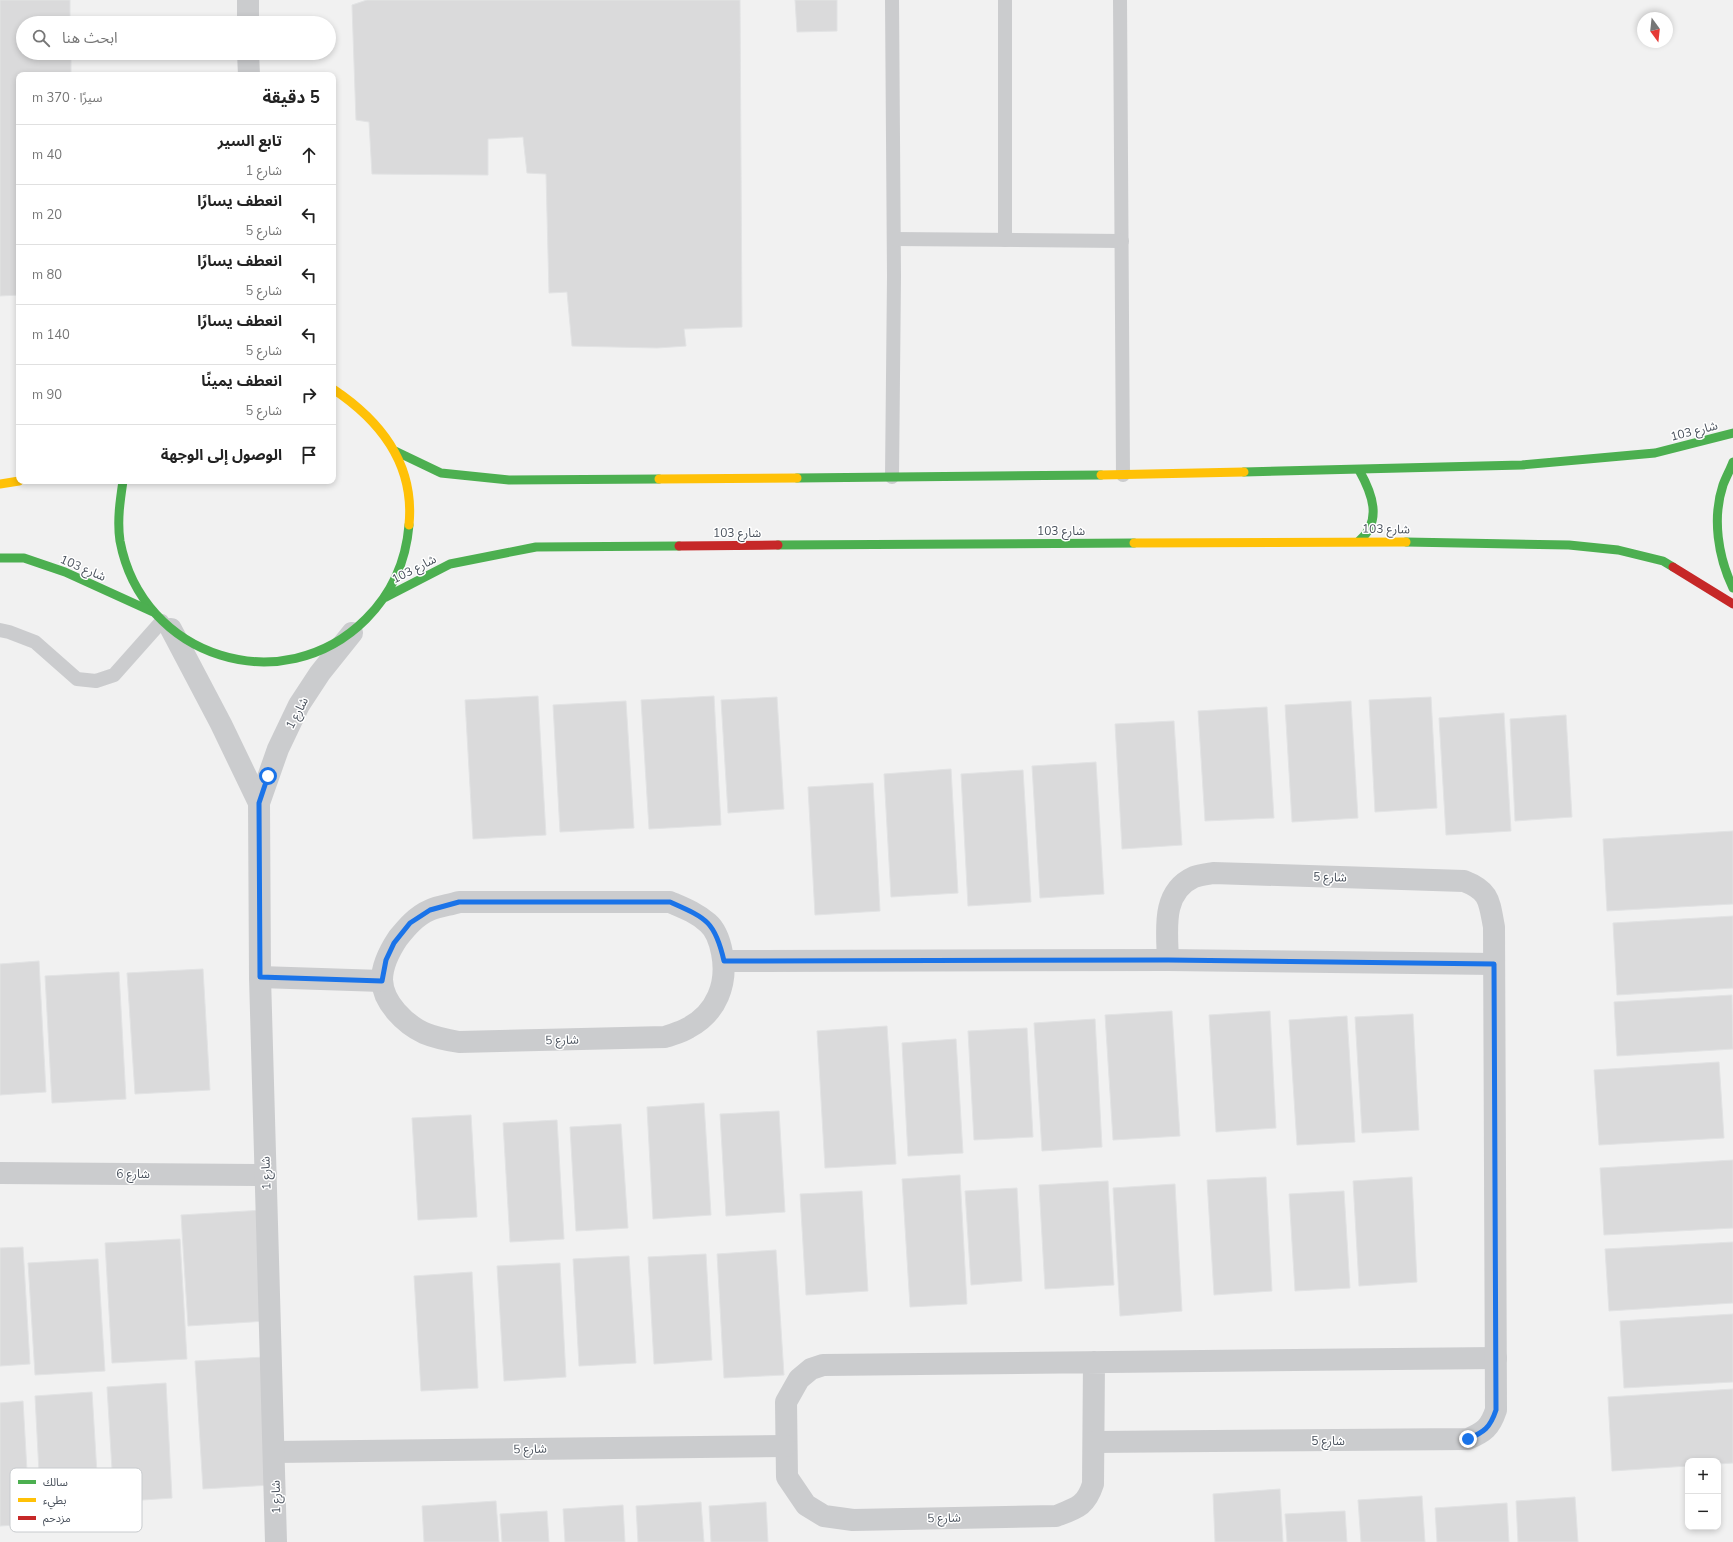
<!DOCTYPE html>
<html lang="ar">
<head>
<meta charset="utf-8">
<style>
  :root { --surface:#fff; --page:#f2f2f2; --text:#222; --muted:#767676; --line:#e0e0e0 }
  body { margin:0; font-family:"Nunito Sans","Noto Sans Arabic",sans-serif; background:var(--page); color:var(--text); direction:rtl }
  .controls { position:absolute; right:12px; bottom:12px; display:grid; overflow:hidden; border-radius:8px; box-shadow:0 2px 6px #0003 }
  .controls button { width:36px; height:36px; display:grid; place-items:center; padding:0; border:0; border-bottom:1px solid var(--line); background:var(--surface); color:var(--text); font:20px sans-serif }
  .compass { position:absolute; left:1637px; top:12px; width:36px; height:36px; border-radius:50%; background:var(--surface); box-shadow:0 2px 6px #0003; rotate:165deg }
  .stop { position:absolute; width:12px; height:12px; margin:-9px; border:3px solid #1a73e8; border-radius:50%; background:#fff }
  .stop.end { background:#1a73e8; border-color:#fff; box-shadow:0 1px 4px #0008 }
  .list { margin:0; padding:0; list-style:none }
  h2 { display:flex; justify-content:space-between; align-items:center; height:52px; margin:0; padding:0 16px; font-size:17px }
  h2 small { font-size:13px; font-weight:400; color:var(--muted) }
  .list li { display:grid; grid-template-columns:26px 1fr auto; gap:12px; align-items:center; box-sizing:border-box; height:60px; padding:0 16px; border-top:1px solid var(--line) }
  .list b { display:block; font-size:15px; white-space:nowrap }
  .list p { margin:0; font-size:13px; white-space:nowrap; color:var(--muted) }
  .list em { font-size:13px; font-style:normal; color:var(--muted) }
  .icon { flex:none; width:22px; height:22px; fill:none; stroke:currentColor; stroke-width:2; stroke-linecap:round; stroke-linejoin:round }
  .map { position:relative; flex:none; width:1733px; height:1542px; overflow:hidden; direction:ltr }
  .search { position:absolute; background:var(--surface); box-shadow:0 2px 6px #0003; left:16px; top:16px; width:320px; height:44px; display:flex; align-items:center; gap:10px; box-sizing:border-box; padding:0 14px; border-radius:22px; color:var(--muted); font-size:15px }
  .panel { position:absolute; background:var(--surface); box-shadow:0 2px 6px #0003; left:16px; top:72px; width:320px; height:412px; border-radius:8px; direction:rtl }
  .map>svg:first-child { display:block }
</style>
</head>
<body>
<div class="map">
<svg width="1733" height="1542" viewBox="0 0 1733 1542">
  <rect width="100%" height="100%" fill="#f1f1f1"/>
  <g fill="#dadadb" stroke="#e2e3e4">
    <polygon points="0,0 70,0 70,23 23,23 23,53 71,53 71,75 19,75 19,295 0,296"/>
    <polygon points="367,0 740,0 742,327 684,329 686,346 657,348 572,346 567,292 549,293 546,174 527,173 523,137 488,139 488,175 372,174 369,122 356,120 352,5"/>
    <polygon points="795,0 837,0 837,31 797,32"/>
    <polygon points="538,696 546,835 473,839 465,700"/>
    <polygon points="714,696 721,825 649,829 641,700"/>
    <polygon points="777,697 784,809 728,813 721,700"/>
    <polygon points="1431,697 1437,808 1375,812 1369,700"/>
    <polygon points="626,701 634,828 560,832 553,705"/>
    <polygon points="1351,701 1358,818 1292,822 1285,705"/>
    <polygon points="1267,707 1274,818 1205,821 1198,711"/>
    <polygon points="1504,713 1511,831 1446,835 1439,718"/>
    <polygon points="1566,715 1572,817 1515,821 1510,719"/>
    <polygon points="1174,721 1182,845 1122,849 1115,724"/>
    <polygon points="1096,762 1104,894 1040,898 1032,766"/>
    <polygon points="951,769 958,893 891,897 884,774"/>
    <polygon points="1023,770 1031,902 968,906 961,774"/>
    <polygon points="873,783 880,911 815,915 808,787"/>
    <polygon points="1733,831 1733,904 1607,911 1603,839"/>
    <polygon points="1733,916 1733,988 1617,995 1613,923"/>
    <polygon points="39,961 46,1092 0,1095 0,964"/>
    <polygon points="203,969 210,1090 135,1094 127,973"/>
    <polygon points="119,972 126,1099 52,1103 45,976"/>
    <polygon points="1732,995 1733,1049 1617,1056 1614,1002"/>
    <polygon points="1172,1011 1180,1136 1113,1140 1105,1015"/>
    <polygon points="1270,1011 1276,1128 1216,1132 1209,1015"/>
    <polygon points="1413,1014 1419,1130 1362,1133 1355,1017"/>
    <polygon points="1347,1016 1355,1142 1297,1145 1289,1020"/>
    <polygon points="1095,1019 1102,1147 1042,1151 1034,1023"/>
    <polygon points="887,1026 896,1164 825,1168 817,1031"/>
    <polygon points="1027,1028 1033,1137 974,1140 968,1031"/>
    <polygon points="956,1039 963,1153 908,1156 902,1043"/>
    <polygon points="1719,1062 1724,1138 1599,1145 1594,1070"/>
    <polygon points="704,1103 711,1215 653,1219 647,1107"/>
    <polygon points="779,1111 785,1212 726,1216 720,1114"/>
    <polygon points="471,1115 477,1217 418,1220 412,1118"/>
    <polygon points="557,1120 564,1239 510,1242 503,1123"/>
    <polygon points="621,1124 628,1228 576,1231 570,1127"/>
    <polygon points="1733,1160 1733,1228 1604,1235 1600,1168"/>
    <polygon points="960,1175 967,1304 910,1307 902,1179"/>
    <polygon points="1266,1177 1272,1291 1214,1295 1207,1180"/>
    <polygon points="1412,1177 1417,1282 1359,1286 1353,1181"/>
    <polygon points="1108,1181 1114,1285 1045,1289 1039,1185"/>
    <polygon points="1175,1184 1182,1311 1120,1316 1113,1188"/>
    <polygon points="1017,1188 1022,1281 971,1285 965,1191"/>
    <polygon points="862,1191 868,1291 806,1295 800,1194"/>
    <polygon points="1344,1191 1350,1288 1295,1291 1289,1194"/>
    <polygon points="263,1210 267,1321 188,1326 181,1215"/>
    <polygon points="180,1239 187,1359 112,1363 105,1243"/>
    <polygon points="1733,1242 1733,1303 1609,1311 1605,1249"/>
    <polygon points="23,1247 30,1364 0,1366 0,1248"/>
    <polygon points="776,1250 784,1375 724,1378 717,1254"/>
    <polygon points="706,1254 712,1360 654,1364 648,1257"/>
    <polygon points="629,1256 636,1363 579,1366 573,1259"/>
    <polygon points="98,1259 105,1371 35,1375 28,1263"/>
    <polygon points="560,1263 566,1377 504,1381 497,1266"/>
    <polygon points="472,1272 478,1388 421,1391 414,1276"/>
    <polygon points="1733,1314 1733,1382 1624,1388 1620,1321"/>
    <polygon points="264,1357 271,1485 203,1489 195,1361"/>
    <polygon points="166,1383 172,1498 114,1502 107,1387"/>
    <polygon points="1733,1389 1733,1463 1718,1464 1718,1461 1688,1461 1688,1466 1612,1471 1608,1397"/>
    <polygon points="92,1392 99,1507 41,1510 35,1396"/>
    <polygon points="23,1401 30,1524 0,1526 0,1403"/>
    <polygon points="1280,1489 1283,1542 1215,1542 1213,1494"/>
    <polygon points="1422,1496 1425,1542 1361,1542 1358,1500"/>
    <polygon points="1575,1497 1578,1542 1518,1542 1516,1501"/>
    <polygon points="496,1501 499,1542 424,1542 422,1506"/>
    <polygon points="701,1502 704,1542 638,1542 636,1506"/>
    <polygon points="766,1502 768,1542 711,1542 709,1506"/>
    <polygon points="1507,1503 1509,1542 1437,1542 1435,1508"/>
    <polygon points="623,1505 625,1542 565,1542 563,1509"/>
    <polygon points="547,1511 549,1542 502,1542 500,1514"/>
    <polygon points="1345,1511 1347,1542 1287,1542 1285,1514"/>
  </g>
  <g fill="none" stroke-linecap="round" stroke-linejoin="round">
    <g stroke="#cbccce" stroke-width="14">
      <polyline points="892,0 894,276 892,477"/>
      <polyline points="1120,0 1123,475"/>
      <polyline points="894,239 1122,241"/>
      <polyline points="1005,240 1005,0"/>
      <polyline points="0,630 9,632 35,642 77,679 96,681 114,675 162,621"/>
    </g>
    <g stroke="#cbccce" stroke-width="22">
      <polyline points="248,0 248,23"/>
      <polyline points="248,53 249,75"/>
      <polyline points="171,629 221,724 259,803"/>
      <path d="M459,902H670C684,908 697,913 708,923C716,930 720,942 722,953C728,983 717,1013 688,1028C682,1032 673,1034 665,1037L459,1042C447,1040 436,1038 424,1033C405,1024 383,1003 382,980C382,965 390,950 398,938C407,927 416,916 430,910C439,906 450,905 459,902Z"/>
      <polyline points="724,961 1168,960 1494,964"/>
      <polyline points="260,977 382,981"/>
      <polyline points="0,1173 266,1175"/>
      <path d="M1094,1362L1093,1484C1086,1506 1077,1508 1056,1516L853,1520L824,1516L806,1505L787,1477L786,1402L799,1379L811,1369L823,1365L1496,1358"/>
      <path d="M1094,1442L1468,1439C1484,1432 1490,1428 1496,1410L1494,927C1489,901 1490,891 1464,881L1213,873C1207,874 1199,875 1194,877C1161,892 1167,930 1168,960"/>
      <polyline points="275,1452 785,1446"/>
      <polyline points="276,1542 260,977 259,803 278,749 299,705 320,673 352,633"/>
    </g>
    <g stroke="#4caf50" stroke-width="9">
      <polyline points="395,451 441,473 509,480 659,479"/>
      <path d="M1733,462C1730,470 1726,477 1723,485C1712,518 1718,557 1733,588"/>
      <path d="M1359,470C1372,493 1383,521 1359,541"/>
      <polyline points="1244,472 1522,465 1655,453 1733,433"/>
      <polyline points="797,478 1101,475"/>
      <path d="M123,481C120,501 117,521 120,541C142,658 283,702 366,619C392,593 406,561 409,525"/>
      <polyline points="1406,542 1569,545 1618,550 1663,561 1673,567"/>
      <polyline points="778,545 1134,543"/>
      <polyline points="0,558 24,558 65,572 153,612"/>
      <polyline points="386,597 450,564 536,547 679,546"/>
    </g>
    <g stroke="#ffc107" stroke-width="9">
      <path d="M333,389C381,421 415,464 409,525"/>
      <polyline points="1101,475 1244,472"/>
      <polyline points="659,479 797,478"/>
      <polyline points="0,484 19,481"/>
      <polyline points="1134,543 1406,542"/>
    </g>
    <g stroke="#c62828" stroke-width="9">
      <polyline points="679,546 778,545"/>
      <polyline points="1673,567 1733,604"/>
    </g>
  </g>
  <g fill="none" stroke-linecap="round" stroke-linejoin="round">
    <path stroke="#1a73e8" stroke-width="5" d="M268,776L259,803L260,977L382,981L386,960L394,943L410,923L430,910L459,902H670C706,918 715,921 724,961L1168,960L1494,964L1496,1410C1490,1428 1484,1432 1468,1439"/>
  </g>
  <g text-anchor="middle" stroke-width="3" stroke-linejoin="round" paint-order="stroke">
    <g font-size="12" fill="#49515c" stroke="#fff">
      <text transform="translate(1694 431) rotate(-14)" y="4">شارع 103</text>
      <text transform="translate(1386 529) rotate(1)" y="4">شارع 103</text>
      <text x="1061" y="535">شارع 103</text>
      <text x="737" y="537">شارع 103</text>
      <text transform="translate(83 568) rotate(23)" y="4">شارع 103</text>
      <text transform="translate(414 569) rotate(-27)" y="4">شارع 103</text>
      <text transform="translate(297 713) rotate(-62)" y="4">شارع 1</text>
      <text transform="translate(1330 877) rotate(2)" y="4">شارع 5</text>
      <text transform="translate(562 1040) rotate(-1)" y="4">شارع 5</text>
      <text transform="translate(266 1173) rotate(-92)" y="4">شارع 1</text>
      <text x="133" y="1178">شارع 6</text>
      <text x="1328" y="1445">شارع 5</text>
      <text transform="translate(530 1449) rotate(-1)" y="4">شارع 5</text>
      <text transform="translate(276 1497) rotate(-91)" y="4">شارع 1</text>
      <text transform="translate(944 1518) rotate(-1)" y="4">شارع 5</text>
    </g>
  </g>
  <rect x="10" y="1468" width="132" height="64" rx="6" fill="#fff" stroke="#c8cbce" stroke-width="1"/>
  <rect x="18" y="1480" width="18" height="4" fill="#4caf50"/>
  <rect x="18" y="1498" width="18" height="4" fill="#ffc107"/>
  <rect x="18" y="1516" width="18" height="4" fill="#c62828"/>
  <g font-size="11" fill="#49515c">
    <text x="43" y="1486">سالك</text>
    <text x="43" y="1504">بطيء</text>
    <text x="43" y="1522">مزدحم</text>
  </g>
</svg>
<div class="controls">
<button>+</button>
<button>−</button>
</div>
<svg class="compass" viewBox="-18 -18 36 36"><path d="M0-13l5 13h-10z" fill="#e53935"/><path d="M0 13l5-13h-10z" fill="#767676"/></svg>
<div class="stop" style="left:268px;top:776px"></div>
<div class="stop end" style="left:1468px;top:1439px"></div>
<div class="search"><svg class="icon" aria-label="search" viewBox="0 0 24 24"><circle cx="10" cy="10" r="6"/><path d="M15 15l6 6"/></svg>ابحث هنا</div>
<section class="panel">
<h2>5 دقيقة<small>سيرًا · 370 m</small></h2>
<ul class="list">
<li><svg class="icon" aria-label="ahead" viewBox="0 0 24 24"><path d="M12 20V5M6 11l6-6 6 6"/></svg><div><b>تابع السير</b><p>شارع 1</p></div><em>40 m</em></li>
<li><svg class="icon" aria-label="left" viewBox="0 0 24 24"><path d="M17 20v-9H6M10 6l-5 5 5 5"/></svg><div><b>انعطف يسارًا</b><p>شارع 5</p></div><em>20 m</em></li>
<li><svg class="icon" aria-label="left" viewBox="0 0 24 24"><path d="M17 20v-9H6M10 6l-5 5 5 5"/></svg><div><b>انعطف يسارًا</b><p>شارع 5</p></div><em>80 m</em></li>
<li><svg class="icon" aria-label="left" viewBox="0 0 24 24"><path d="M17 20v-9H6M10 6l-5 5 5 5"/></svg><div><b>انعطف يسارًا</b><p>شارع 5</p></div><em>140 m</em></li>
<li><svg class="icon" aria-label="right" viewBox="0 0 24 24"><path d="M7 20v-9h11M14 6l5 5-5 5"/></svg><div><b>انعطف يمينًا</b><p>شارع 5</p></div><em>90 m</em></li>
<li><svg class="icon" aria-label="arrive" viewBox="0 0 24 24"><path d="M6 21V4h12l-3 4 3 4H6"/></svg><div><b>الوصول إلى الوجهة</b></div></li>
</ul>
</section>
</div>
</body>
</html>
